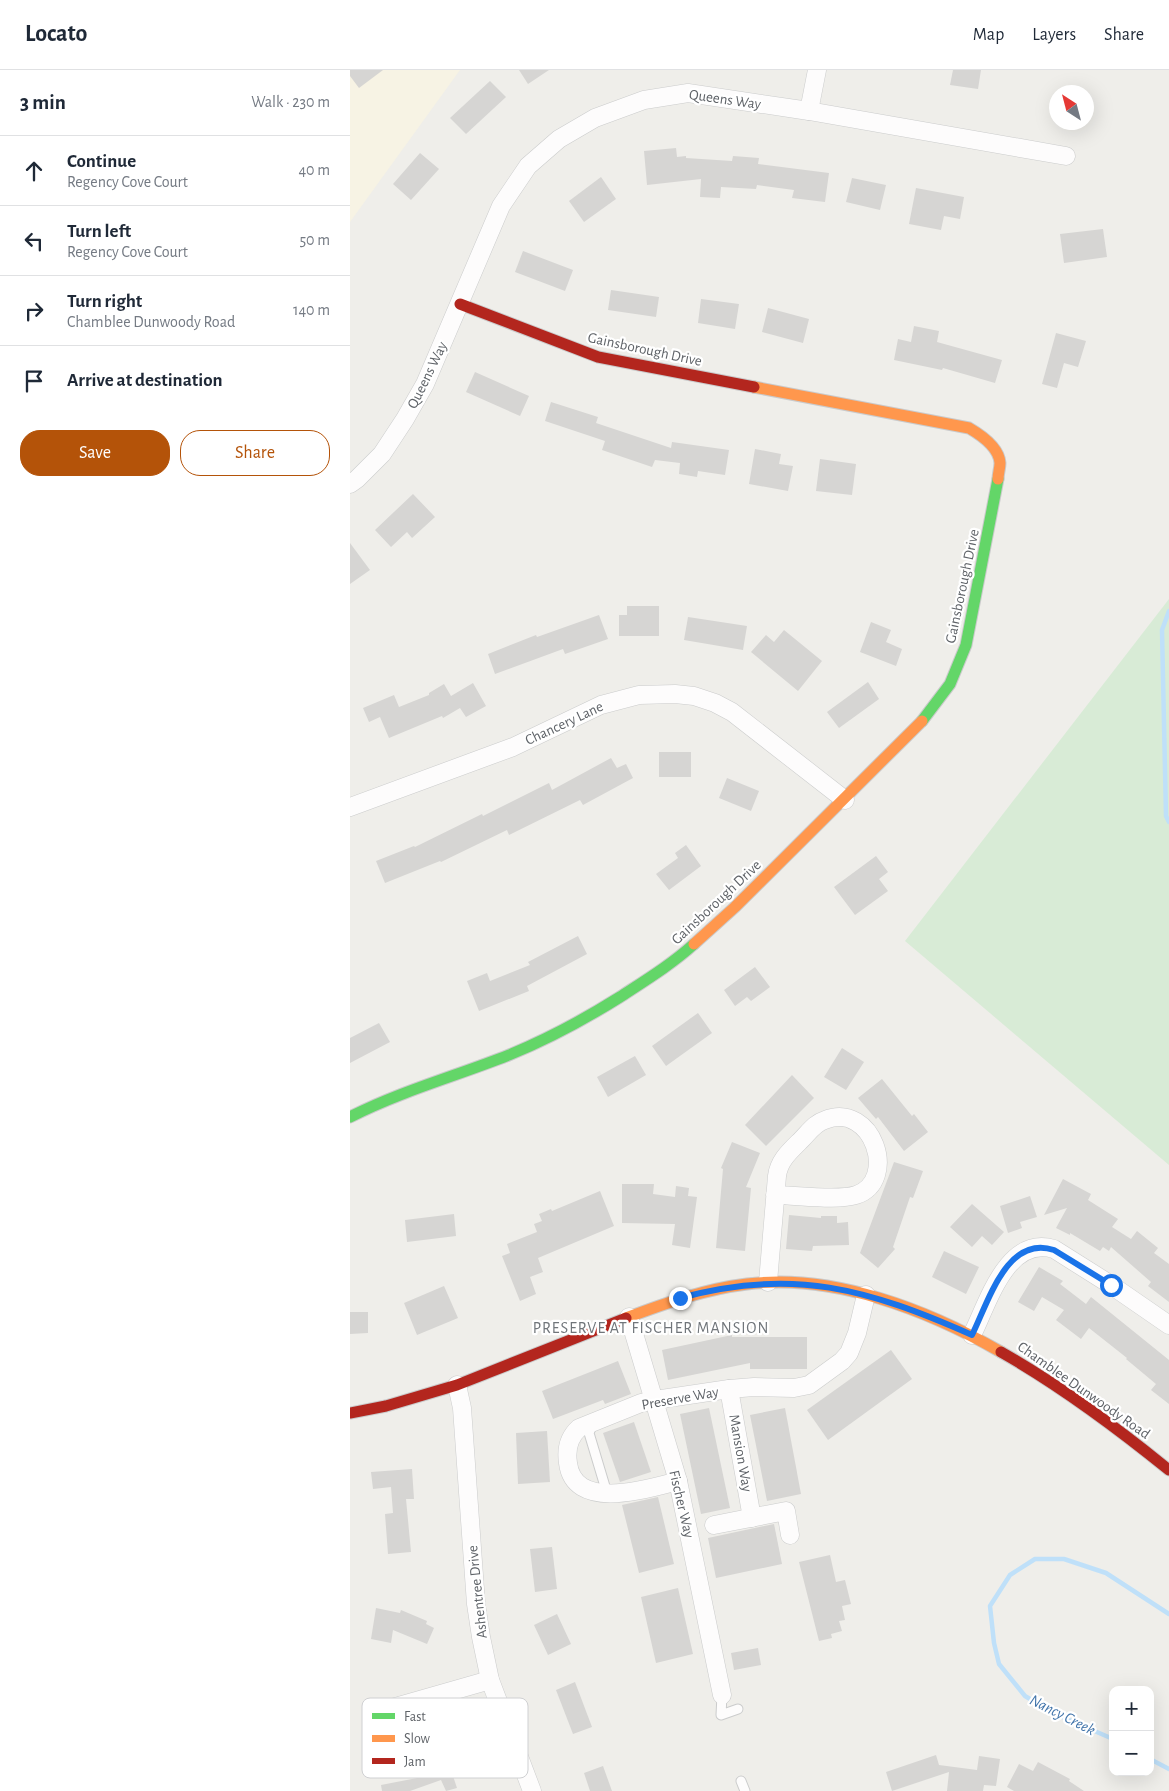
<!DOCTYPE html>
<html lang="en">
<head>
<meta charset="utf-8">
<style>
  :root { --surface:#fff; --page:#f6f6f7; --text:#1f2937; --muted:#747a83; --line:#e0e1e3; --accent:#b45309 }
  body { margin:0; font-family:"Alegreya Sans",sans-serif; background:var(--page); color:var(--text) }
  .controls { position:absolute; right:15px; bottom:15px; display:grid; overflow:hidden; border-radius:10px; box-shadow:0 5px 20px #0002 }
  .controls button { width:45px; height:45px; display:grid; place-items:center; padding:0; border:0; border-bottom:1px solid var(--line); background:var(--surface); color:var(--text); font:25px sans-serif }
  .compass { position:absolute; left:699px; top:15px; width:45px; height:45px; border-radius:50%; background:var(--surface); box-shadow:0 5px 20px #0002; rotate:324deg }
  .stop { position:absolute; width:15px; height:15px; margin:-11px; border:4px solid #1a73e8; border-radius:50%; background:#fff }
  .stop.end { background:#1a73e8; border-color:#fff; box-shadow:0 1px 5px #0008 }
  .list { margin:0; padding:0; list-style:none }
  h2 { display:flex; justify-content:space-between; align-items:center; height:65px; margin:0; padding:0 20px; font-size:21px }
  h2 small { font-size:16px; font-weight:400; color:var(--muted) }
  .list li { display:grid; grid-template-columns:32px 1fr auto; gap:15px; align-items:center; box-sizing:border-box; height:70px; padding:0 20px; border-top:1px solid var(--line) }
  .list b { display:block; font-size:19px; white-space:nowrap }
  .list p { margin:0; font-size:16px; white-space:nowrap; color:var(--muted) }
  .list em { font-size:16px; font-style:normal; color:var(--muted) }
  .actions { display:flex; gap:10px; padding:15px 20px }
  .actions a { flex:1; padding:11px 0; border:1px solid var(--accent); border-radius:20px; text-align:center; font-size:18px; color:var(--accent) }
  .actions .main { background:var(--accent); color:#fff }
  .icon { flex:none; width:28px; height:28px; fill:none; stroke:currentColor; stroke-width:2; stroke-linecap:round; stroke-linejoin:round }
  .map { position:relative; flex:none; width:819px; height:1721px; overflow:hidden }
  header { display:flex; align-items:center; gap:30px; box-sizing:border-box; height:70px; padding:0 25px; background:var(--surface); border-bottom:1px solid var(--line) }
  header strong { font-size:24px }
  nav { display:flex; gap:28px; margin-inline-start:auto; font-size:18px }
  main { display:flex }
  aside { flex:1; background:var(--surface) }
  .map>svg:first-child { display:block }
</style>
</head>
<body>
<header>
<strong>Locato</strong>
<nav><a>Map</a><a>Layers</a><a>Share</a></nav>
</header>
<main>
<aside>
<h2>3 min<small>Walk · 230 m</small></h2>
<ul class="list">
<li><svg class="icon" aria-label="ahead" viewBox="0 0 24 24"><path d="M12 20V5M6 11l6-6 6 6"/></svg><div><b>Continue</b><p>Regency Cove Court</p></div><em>40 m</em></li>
<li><svg class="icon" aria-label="left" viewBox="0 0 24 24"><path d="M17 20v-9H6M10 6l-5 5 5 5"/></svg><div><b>Turn left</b><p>Regency Cove Court</p></div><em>50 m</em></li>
<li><svg class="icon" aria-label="right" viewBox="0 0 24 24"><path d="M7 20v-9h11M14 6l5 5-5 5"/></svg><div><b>Turn right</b><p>Chamblee Dunwoody Road</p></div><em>140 m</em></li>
<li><svg class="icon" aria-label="arrive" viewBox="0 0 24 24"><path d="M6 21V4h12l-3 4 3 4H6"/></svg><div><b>Arrive at destination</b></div></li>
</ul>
<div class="actions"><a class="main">Save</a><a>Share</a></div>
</aside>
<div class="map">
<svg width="819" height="1721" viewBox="0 0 819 1721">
  <rect width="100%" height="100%" fill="#efeeea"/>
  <polygon fill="#f7f3e4" points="0,0 110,0 0,152"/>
  <polygon fill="#d8ebd6" points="819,529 819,1095 555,871"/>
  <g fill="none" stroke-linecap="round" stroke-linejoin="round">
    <g stroke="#bfe0f9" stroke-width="4.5">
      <polyline points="819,541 812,560 816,746 819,752"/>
      <polyline points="763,1669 703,1643 675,1626 649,1594 644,1573 640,1536 660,1505 685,1489 714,1489 756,1503 819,1544"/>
      <polyline points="800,1689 819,1699"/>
    </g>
  </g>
  <g fill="#d6d5d3">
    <polygon points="0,0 33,0 9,18 0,6"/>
    <polygon points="169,0 199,0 178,14"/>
    <polygon points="603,0 631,0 628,19 600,15"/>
    <polygon points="140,11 156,27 116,64 100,48"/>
    <polygon points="326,78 327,87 336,86 336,88 382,91 383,86 409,88 408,94 479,103 475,132 442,128 444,120 407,115 406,119 371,117 370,128 350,127 351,109 297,115 294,81"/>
    <polygon points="70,83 89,99 61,130 43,114"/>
    <polygon points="251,107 266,129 234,152 219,131"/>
    <polygon points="502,108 536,115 530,140 496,132"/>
    <polygon points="566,118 614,127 610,149 594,146 591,160 559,154"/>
    <polygon points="753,159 757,187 714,193 710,164"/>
    <polygon points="173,181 223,200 215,221 165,202"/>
    <polygon points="261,220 309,227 306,247 258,240"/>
    <polygon points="351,229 389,234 385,259 348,253"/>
    <polygon points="418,238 459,249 453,273 412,262"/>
    <polygon points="564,256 589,261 587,272 652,290 645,313 593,298 592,300 544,290 548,269 561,272"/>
    <polygon points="706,263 736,271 728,297 714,293 707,318 692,314"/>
    <polygon points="125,302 179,326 170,346 116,322"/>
    <polygon points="201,332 248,347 246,353 321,378 322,372 379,380 375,405 348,401 347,407 329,404 330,393 305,390 302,397 252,380 255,371 195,351"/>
    <polygon points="405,379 431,384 429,394 443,396 438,421 399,414"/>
    <polygon points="470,389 506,394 502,425 466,421"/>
    <polygon points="63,424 85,447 62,468 57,462 41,477 25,460"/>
    <polygon points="0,473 20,500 0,514"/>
    <polygon points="277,536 309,536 309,566 269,566 269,545 277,545"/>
    <polygon points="249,545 258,569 215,584 213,579 145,604 138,584 186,565 187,567"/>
    <polygon points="338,547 397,556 393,580 334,570"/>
    <polygon points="521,552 541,560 536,572 552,579 546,596 510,582"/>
    <polygon points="434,560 472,591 448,621 401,582 416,565 424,572"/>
    <polygon points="518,612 529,629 489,658 477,642"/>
    <polygon points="123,613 136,636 116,647 110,638 93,648 92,646 39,668 30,647 19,652 13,638 44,625 49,637 79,625 79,623 94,614 101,626"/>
    <rect x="309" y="682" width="32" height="25"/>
    <polygon points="261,688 267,698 276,694 283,708 233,735 230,730 159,765 157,760 91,792 90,791 35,813 26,791 64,776 65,777 132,744 133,746 199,713 202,720"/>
    <polygon points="377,708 409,721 401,741 369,728"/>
    <polygon points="336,775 351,796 319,820 306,804 328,788 325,783"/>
    <polygon points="526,786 538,802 529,809 538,821 505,845 484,817"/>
    <polygon points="228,866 237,884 177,916 179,921 129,941 117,911 137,903 140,911 180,895 178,892"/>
    <polygon points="405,897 420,917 401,931 397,927 385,936 374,920"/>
    <polygon points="348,943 362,963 316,996 302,976"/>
    <polygon points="29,953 40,972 0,993 0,968"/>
    <polygon points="492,978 514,992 496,1020 474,1007"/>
    <polygon points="285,986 296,1005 258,1027 247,1007"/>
    <polygon points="442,1005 464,1028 416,1076 395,1055"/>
    <polygon points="532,1009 562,1046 564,1044 578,1062 554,1081 528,1047 526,1049 508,1028"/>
    <polygon points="382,1072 410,1083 396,1117 401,1118 395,1181 366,1178 373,1099 371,1098"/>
    <polygon points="544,1092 573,1101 563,1128 560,1127 543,1177 545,1179 528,1198 510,1183"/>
    <polygon points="713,1109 741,1124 738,1130 768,1149 762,1157 781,1169 787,1161 808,1178 804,1183 819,1194 819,1232 798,1216 801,1212 761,1177 759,1181 753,1177 750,1181 720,1163 720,1165 706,1158 717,1138 694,1145"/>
    <polygon points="272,1114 304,1114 303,1124 325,1127 326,1116 339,1118 338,1126 347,1127 340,1178 322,1175 325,1154 272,1153"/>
    <polygon points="250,1121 264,1156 188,1188 193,1202 180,1207 186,1224 170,1231 152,1186 160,1183 157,1174 187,1162 184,1154 192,1151 189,1144 201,1139 202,1141"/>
    <polygon points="680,1126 687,1147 670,1152 672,1158 658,1163 650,1136"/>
    <polygon points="622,1134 654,1162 642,1175 632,1166 622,1177 600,1157"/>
    <polygon points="104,1144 106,1166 57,1172 55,1150"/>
    <polygon points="439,1145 471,1148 471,1146 487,1146 487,1153 498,1152 499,1175 463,1176 462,1181 436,1179"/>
    <polygon points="594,1181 629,1197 616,1224 582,1207"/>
    <polygon points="689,1197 713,1211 710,1214 736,1234 741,1227 819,1290 819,1334 801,1320 806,1314 776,1289 777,1288 739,1258 731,1269 706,1250 714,1240 692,1227 684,1241 668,1232"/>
    <polygon points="94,1216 108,1248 67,1265 54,1233"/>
    <polygon points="0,1242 18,1242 18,1263 0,1264"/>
    <polygon points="382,1265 382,1267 457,1267 457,1299 400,1299 400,1293 318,1310 312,1280"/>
    <polygon points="541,1280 562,1309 478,1370 457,1340"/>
    <polygon points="268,1291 281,1324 255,1334 253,1330 203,1349 192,1321"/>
    <polygon points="359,1338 380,1438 351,1444 330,1344"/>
    <polygon points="435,1338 451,1424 417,1431 400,1345"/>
    <polygon points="284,1352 301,1402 270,1412 253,1363"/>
    <polygon points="197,1361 200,1412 168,1414 166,1363"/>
    <polygon points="62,1399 64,1429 56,1429 61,1482 38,1484 35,1444 43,1443 41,1417 23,1419 21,1402"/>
    <polygon points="308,1427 324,1494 289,1503 272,1435"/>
    <polygon points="424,1454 432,1494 366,1508 358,1468"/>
    <polygon points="202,1477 207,1519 185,1522 180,1479"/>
    <polygon points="480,1485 486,1512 495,1510 501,1534 492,1536 495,1550 489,1551 492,1561 481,1564 482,1568 469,1571 449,1492"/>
    <polygon points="328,1518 343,1584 306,1593 291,1527"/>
    <polygon points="26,1538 50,1543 51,1540 77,1551 76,1554 84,1558 77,1574 43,1560 41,1573 21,1569"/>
    <polygon points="207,1544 221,1574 198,1585 184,1555"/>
    <polygon points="408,1578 411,1595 384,1600 381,1583"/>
    <polygon points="225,1612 242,1657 223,1664 206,1620"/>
    <polygon points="115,1680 122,1699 103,1706 107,1718 96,1721 91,1710 60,1721 32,1721 31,1715 67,1708 64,1699"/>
    <polygon points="586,1685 589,1695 627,1700 629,1686 650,1689 646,1716 634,1715 633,1721 597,1721 599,1702 542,1721 536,1702"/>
    <polygon points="688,1692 720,1709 719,1711 734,1721 664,1721 657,1717 669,1694 683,1701"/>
    <polygon points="253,1696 262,1721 240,1721 234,1703"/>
  </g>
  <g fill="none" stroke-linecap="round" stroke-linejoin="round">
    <g stroke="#cbcccc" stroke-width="11">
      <g id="lane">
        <polyline points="243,1353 239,1363 257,1423"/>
        <polyline points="372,1625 371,1645 388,1639"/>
        <polyline points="391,1711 395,1721"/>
      </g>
    </g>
    <g stroke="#cbcccc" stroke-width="19">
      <g id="street">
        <polyline points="459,41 467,0"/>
        <polyline points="0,414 7,409 32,384 55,349 75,314 151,136 178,96 209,69 245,48 294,30 338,23 459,41 716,86"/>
        <polyline points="0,737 163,677 251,635 289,625 325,624 344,626 365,633 382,642 495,730"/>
        <path d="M418,1212L427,1106C429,1090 440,1081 452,1069C459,1062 465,1053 475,1050C523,1031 549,1111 506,1125C488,1131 446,1125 425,1125"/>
        <polyline points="279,1247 328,1411 372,1625"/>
        <path d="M622,1265C638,1233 657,1165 704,1179L761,1215L819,1255"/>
        <polyline points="107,1315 112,1338 126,1534 131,1567 140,1610 182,1721"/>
        <polyline points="379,1319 402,1448"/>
        <path d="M328,1411C298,1419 224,1442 218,1393C216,1380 218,1368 229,1358L291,1333L305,1330L379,1319L404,1317L444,1318L459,1315L492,1291L499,1283L507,1263L516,1225"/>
        <polyline points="364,1455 436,1441 440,1465"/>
        <polyline points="35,1640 140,1610"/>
      </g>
    </g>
    <g stroke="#cacacb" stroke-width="13">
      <g id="fast">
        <polyline points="572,651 600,614 616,575 648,409"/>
        <path d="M0,1047C51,1021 106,1006 159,985C198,969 235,949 270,927C296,910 322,894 344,874"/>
      </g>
    </g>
    <g stroke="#cacacb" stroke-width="13">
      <g id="slow">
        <path d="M404,317L619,358C631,365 649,377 650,393C650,398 648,404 648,409"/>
        <polyline points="344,874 385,837 572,651"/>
        <path d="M276,1248C316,1233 355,1219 397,1214C483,1203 578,1240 651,1282"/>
      </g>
    </g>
    <g stroke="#cacacb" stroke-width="13">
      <g id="jam">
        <polyline points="110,234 248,287 404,317"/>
        <path d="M651,1282C711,1316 766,1357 819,1400"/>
        <polyline points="0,1343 36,1336 107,1315 276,1248"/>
      </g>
    </g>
    <use href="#lane" stroke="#fdfcfc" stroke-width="9"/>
    <use href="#street" stroke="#fdfcfc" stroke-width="18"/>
    <use href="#fast" stroke="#63d668" stroke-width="11"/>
    <use href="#slow" stroke="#ff974d" stroke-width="11"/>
    <use href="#jam" stroke="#b3261e" stroke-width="11"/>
  </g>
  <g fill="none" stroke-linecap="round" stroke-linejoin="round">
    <path stroke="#1a73e8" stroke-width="6" d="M330,1228C443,1197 518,1219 622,1265C638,1233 657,1164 704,1180L761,1215"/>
  </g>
  <g text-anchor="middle" stroke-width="4.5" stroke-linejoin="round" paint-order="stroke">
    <g font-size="15" fill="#5f6368" stroke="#fff">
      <text transform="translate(375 29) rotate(8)" y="5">Queens Way</text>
      <text transform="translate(295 279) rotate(12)" y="5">Gainsborough Drive</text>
      <text transform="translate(77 305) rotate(-64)" y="5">Queens Way</text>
      <text transform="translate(612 516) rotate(-78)" y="5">Gainsborough Drive</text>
      <text transform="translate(214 653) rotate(-25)" y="5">Chancery Lane</text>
      <text transform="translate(366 832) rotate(-43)" y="5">Gainsborough Drive</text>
      <text transform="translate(734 1320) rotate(35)" y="5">Chamblee Dunwoody Road</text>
      <text transform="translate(330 1328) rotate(-10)" y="5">Preserve Way</text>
      <text transform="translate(391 1383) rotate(80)" y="5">Mansion Way</text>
      <text transform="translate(332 1434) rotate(77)" y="5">Fischer Way</text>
      <text transform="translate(127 1522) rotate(-96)" y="5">Ashentree Drive</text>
    </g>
    <g font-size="16" letter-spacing="1" fill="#70757a" stroke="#fff">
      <text x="301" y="1263">PRESERVE AT FISCHER MANSION</text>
    </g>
    <g font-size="16" font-style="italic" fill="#4174aa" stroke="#fff">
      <text transform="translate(713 1644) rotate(27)" y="6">Nancy Creek</text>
    </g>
  </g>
  <rect x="12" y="1628" width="166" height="80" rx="8" fill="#fff" stroke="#cfd0d2" stroke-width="1"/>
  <rect x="22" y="1643" width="23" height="6" fill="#63d668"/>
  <rect x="22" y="1665" width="23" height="7" fill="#ff974d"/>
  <rect x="22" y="1688" width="23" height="6" fill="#b3261e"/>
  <g font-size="14" fill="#5f6368">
    <text x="54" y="1651">Fast</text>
    <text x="54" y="1673">Slow</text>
    <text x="54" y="1696">Jam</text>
  </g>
</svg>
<div class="controls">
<button>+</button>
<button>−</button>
</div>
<svg class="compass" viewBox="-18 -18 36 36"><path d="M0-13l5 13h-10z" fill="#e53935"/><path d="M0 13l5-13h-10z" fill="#747a83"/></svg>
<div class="stop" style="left:761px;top:1215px"></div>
<div class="stop end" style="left:330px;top:1228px"></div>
</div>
</main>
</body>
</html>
